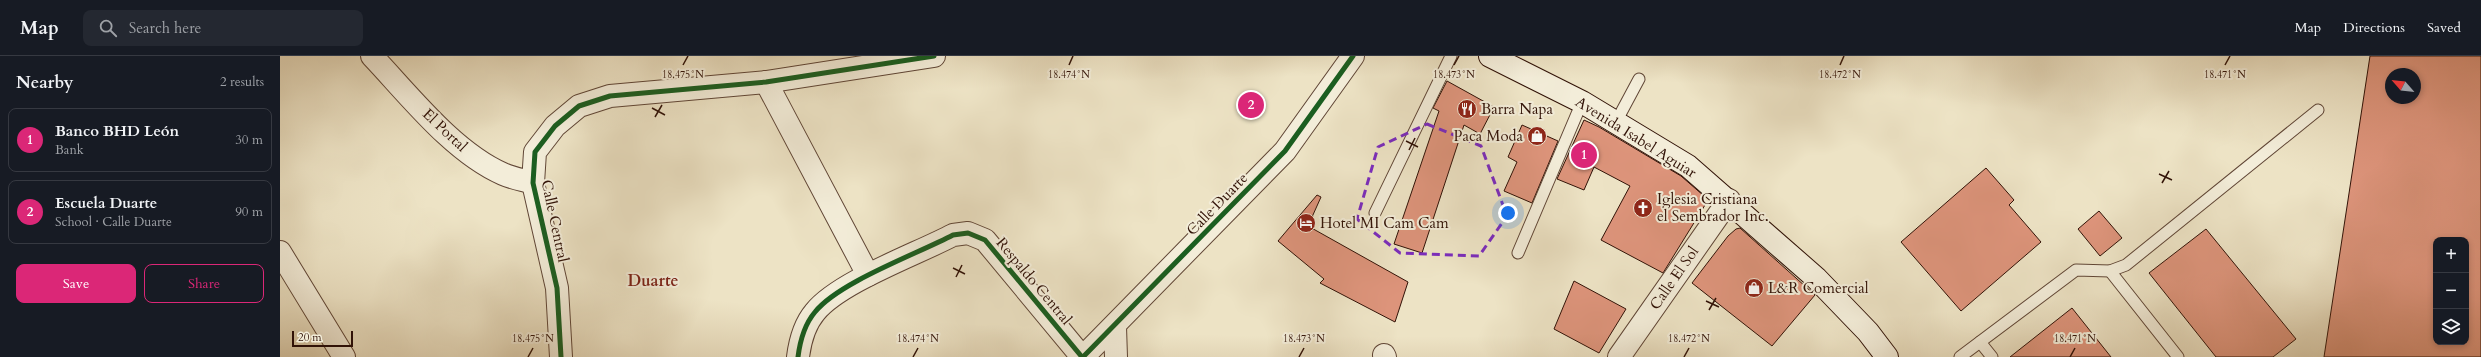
<!DOCTYPE html>
<html lang="en">
<head>
<meta charset="utf-8">
<style>
  :root { --surface:#171b24; --page:#242831; --text:#f1f3f6; --muted:#9ea1a6; --line:#363941; --accent:#db2777 }
  body { margin:0; font-family:Cardo,serif; background:var(--page); color:var(--text) }
  .controls { position:absolute; right:12px; bottom:12px; display:grid; overflow:hidden; border-radius:8px; box-shadow:0 2px 6px #0003 }
  .controls button { width:36px; height:36px; display:grid; place-items:center; padding:0; border:0; border-bottom:1px solid var(--line); background:var(--surface); color:var(--text); font:20px sans-serif }
  .compass { position:absolute; left:2105px; top:12px; width:36px; height:36px; border-radius:50%; background:var(--surface); box-shadow:0 2px 6px #0003; rotate:298deg }
  .scale { position:absolute; left:12px; bottom:10px; width:61px; box-sizing:border-box; padding-left:4px; border:2px solid #311207; border-top:0; font-size:11px; line-height:14px; white-space:nowrap; color:#311207; -webkit-text-stroke:3px #f3edd9; paint-order:stroke }
  .you { position:absolute; left:1228px; top:157px; width:14px; height:14px; margin:-10px; border:3px solid #fff; border-radius:50%; background:#1a73e8; box-shadow:0 0 0 6px #1a73e833 }
  .badge { display:grid; place-items:center; width:26px; height:26px; border-radius:50%; background:var(--accent); color:#fff; font-size:13px; font-weight:700 }
  .pin { position:absolute; translate:-50% -50%; border:2px solid #fff; box-shadow:0 1px 4px #0006 }
  .list { margin:0; padding:0; list-style:none }
  h2 { display:flex; justify-content:space-between; align-items:center; height:52px; margin:0; padding:0 16px; font-size:17px }
  h2 small { font-size:13px; font-weight:400; color:var(--muted) }
  .list li { display:grid; grid-template-columns:26px 1fr auto; gap:12px; align-items:center; box-sizing:border-box; height:64px; margin:0 8px 8px; padding:0 8px; border:1px solid var(--line); border-radius:8px }
  .list b { display:block; font-size:15px; white-space:nowrap }
  .list p { margin:0; font-size:13px; white-space:nowrap; color:var(--muted) }
  .list em { font-size:13px; font-style:normal; color:var(--muted) }
  .actions { display:flex; gap:8px; padding:12px 16px }
  .actions a { flex:1; padding:9px 0; border:1px solid var(--accent); border-radius:8px; text-align:center; font-size:14px; color:var(--accent) }
  .actions .main { background:var(--accent); color:#fff }
  .icon { flex:none; width:22px; height:22px; fill:none; stroke:currentColor; stroke-width:2; stroke-linecap:round; stroke-linejoin:round }
  .map { position:relative; flex:none; width:2201px; height:301px; overflow:hidden }
  header { display:flex; align-items:center; gap:24px; box-sizing:border-box; height:56px; padding:0 20px; background:var(--surface); border-bottom:1px solid var(--line) }
  header strong { font-size:19px }
  nav { display:flex; gap:22px; margin-inline-start:auto; font-size:14px }
  .search { width:280px; height:36px; background:var(--page); display:flex; align-items:center; gap:10px; box-sizing:border-box; padding:0 14px; border-radius:8px; color:var(--muted); font-size:15px }
  main { display:flex }
  aside { flex:1; background:var(--surface) }
  .map>svg:first-child { display:block }
</style>
</head>
<body>
<header>
<strong>Map</strong>
<div class="search"><svg class="icon" aria-label="search" viewBox="0 0 24 24"><circle cx="10" cy="10" r="6"/><path d="M15 15l6 6"/></svg>Search here</div>
<nav><a>Map</a><a>Directions</a><a>Saved</a></nav>
</header>
<main>
<aside>
<h2>Nearby<small>2 results</small></h2>
<ul class="list">
<li><span class="badge">1</span><div><b>Banco BHD León</b><p>Bank</p></div><em>30 m</em></li>
<li><span class="badge">2</span><div><b>Escuela Duarte</b><p>School · Calle Duarte</p></div><em>90 m</em></li>
</ul>
<div class="actions"><a class="main">Save</a><a>Share</a></div>
</aside>
<div class="map">
<svg width="2201" height="301" viewBox="0 0 2201 301">
  <rect width="100%" height="100%" fill="#ede3c5"/>
  <filter id="stains"><feTurbulence type="fractalNoise" baseFrequency=".005" numOctaves="4"/><feColorMatrix values="0 0 0 0 .2 0 0 0 0 .09 0 0 0 0 .02 0 0 0 .5 -.17"/></filter>
  <radialGradient id="worn" r=".72"><stop offset=".6" stop-color="#630" stop-opacity="0"/><stop offset="1" stop-color="#630" stop-opacity=".3"/></radialGradient>
  <g fill="#dd947b" stroke="#311207" fill-rule="evenodd">
    <path d="M2090,0H2201V301H2044ZM2111,18H2135V42H2111ZM2156,184H2186V286H2156Z"/>
    <polygon points="1167,25 1214,51 1200,78 1184,69 1142,197 1114,188 1159,55 1153,52"/>
    <polygon points="1304,64 1319,71 1401,120 1424,140 1425,149 1383,217 1321,184 1350,130 1314,111 1304,134 1277,123"/>
    <polygon points="1242,69 1278,85 1252,147 1224,135 1237,106 1228,101"/>
    <polygon points="1706,112 1734,144 1729,149 1761,186 1681,255 1621,186"/>
    <polygon points="1037,139 1041,141 1028,170 1128,226 1115,266 1040,227 1044,223 998,185"/>
    <polygon points="1819,155 1842,182 1820,200 1798,173"/>
    <polygon points="1460,172 1535,239 1492,290 1412,227 1448,180 1456,173"/>
    <polygon points="1926,173 2016,283 1993,301 1936,301 1869,217"/>
    <polygon points="1294,225 1346,253 1319,297 1274,273"/>
    <polygon points="1792,252 1831,301 1730,301"/>
  </g>
  <g fill="none" stroke-linecap="round" stroke-linejoin="round">
    <g stroke="#604636" stroke-width="13">
      <g id="lane">
        <polyline points="1336,66 1359,23"/>
        <polyline points="1095,157 1171,0"/>
        <polyline points="1238,197 1302,46"/>
        <polyline points="1830,215 1898,301"/>
        <polyline points="1700,286 1712,301"/>
        <polyline points="1680,301 1796,214 1830,215 1846,209 2038,54"/>
      </g>
    </g>
    <g stroke="#604636" stroke-width="24">
      <g id="street">
        <path d="M92,0C129,39 173,96 223,118C232,122 243,124 253,127"/>
        <polyline points="486,26 588,219"/>
        <polyline points="0,196 64,301"/>
        <polyline points="835,271 836,301"/>
        <polyline points="1104,299 1105,301"/>
        <polyline points="281,301 277,232 253,127 255,96 275,70 299,50 330,40 486,26 654,0"/>
        <path d="M518,301C520,285 524,269 535,256C559,226 637,198 673,179L688,177L705,184L802,301"/>
        <polyline points="803,301 1005,95 1073,0"/>
        <polyline points="1339,301 1449,144"/>
      </g>
    </g>
    <g stroke="#311207" stroke-width="24">
      <polyline id="secondary" points="1210,0 1302,46 1408,110 1536,222 1588,276 1607,301"/>
    </g>
    <use href="#lane" stroke="#f3edd9" stroke-width="11"/>
    <use href="#street" stroke="#f3edd9" stroke-width="22"/>
    <use href="#secondary" stroke="#f3edd9" stroke-width="22"/>
    <g stroke="#f3edd9" stroke-width="8">
      <g id="cycleway">
        <polyline points="281,301 277,232 253,127 255,96 275,70 299,50 330,40 486,26 654,0"/>
        <path d="M518,301C520,285 524,269 535,256C559,226 637,198 673,179L688,177L705,184L802,301"/>
        <polyline points="803,301 1005,95 1073,0"/>
      </g>
    </g>
    <use href="#cycleway" stroke="#1b5e20" stroke-width="5"/>
  </g>
  <path fill="none" stroke="#7b2cbf" stroke-width="3" stroke-dasharray="8 5" stroke-linejoin="round" d="M1147,68L1201,90L1227,160L1199,200L1120,197L1077,163L1098,91Z"/>
  <path fill="none" stroke="#311207" stroke-width="1.5" d="M403,9L408,0M789,9L793,0M1174,9L1179,0M1560,9L1564,0M1945,9L1950,0M372,52L385,59M375,61L382,49M1126,85L1138,91M1129,94L1135,82M1879,118L1892,124M1882,127L1889,115M673,212L685,218M676,221L682,209M1426,245L1439,251M1429,254L1436,242M248,301L253,292M633,301L638,292M1019,301L1024,292M1404,301L1409,292M1790,301L1795,292"/>
  <defs>
    <g id="restaurant-disc" transform="scale(1)"><circle r="9.5" fill="#8f2418" stroke="#f3edd9"/><path d="M-5-6h1v4h1v-4h1v4h1v-4h1v5L-1.5 .5V6h-2V.5L-5-1ZM5-6V6H3V1.5H1.5Q1.5-4 5-6Z" fill="#fff"/></g>
    <g id="shop-disc" transform="scale(1)"><circle r="9.5" fill="#8f2418" stroke="#f3edd9"/><path d="M-5-2.5h2.3a2.7 3.5 0 0 1 5.4 0H5L5.5 6h-11ZM-1.5-2.5h3a1.5 2.3 0 0 0-3 0Z" fill="#fff"/></g>
    <g id="church-disc" transform="scale(1)"><circle r="9.5" fill="#8f2418" stroke="#f3edd9"/><path d="M-1.2-6h2.4v3.5h3.3v2.4h-3.3V6h-2.4V-.1h-3.3v-2.4h3.3Z" fill="#fff"/></g>
    <g id="hotel-disc" transform="scale(1)"><circle r="9.5" fill="#8f2418" stroke="#f3edd9"/><path d="M-6-4.5h1.5V1H6V5H4.5V3h-9V5H-6ZM-4 0a1.8 1.8 0 1 1 3.6 0ZM.5 0V-2.5h3Q6-2.5 6 0Z" fill="#fff"/></g>
  </defs>
  <g fill-rule="evenodd">
    <use href="#restaurant-disc" x="1187" y="53"/>
    <use href="#shop-disc" x="1257" y="80"/>
    <use href="#church-disc" x="1363" y="152"/>
    <use href="#hotel-disc" x="1026" y="167"/>
    <use href="#shop-disc" x="1474" y="232"/>
  </g>
  <g text-anchor="middle" stroke-width="4" stroke-linejoin="round" paint-order="stroke">
    <g font-size="15" fill="#311207" stroke="#f3edd9" text-anchor="start">
      <text x="1201" y="58">Barra Napa</text>
      <text x="1243" y="85" text-anchor="end">Paca Moda</text>
      <text x="1377" y="148">Iglesia Cristiana<tspan x="1377" dy="17">el Sembrador Inc.</tspan></text>
      <text x="1040" y="172">Hotel MI Cam Cam</text>
      <text x="1488" y="237">L&amp;R Comercial</text>
    </g>
    <g font-size="15" fill="#311207" stroke="#f3edd9">
      <text transform="translate(165 74) rotate(43)" y="5">El Portal</text>
      <text transform="translate(1356 81) rotate(32)" y="5">Avenida Isabel Aguiar</text>
      <text transform="translate(937 148) rotate(-46)" y="5">Calle Duarte</text>
      <text transform="translate(275 165) rotate(78)" y="5">Calle Central</text>
      <text transform="translate(1394 222) rotate(-55)" y="5">Calle El Sol</text>
      <text transform="translate(754 225) rotate(50)" y="5">Respaldo Central</text>
    </g>
    <g font-size="16" font-weight="bold" fill="#7a1f14" stroke="#f3edd9">
      <text x="373" y="230">Duarte</text>
    </g>
  </g>
  <g font-size="10" text-anchor="middle" fill="#311207" stroke="#f3edd9" stroke-width="4" stroke-linejoin="round" paint-order="stroke">
    <text x="1560" y="22">18.472°N</text>
    <text x="1945" y="22">18.471°N</text>
    <text x="403" y="22">18.475°N</text>
    <text x="789" y="22">18.474°N</text>
    <text x="1174" y="22">18.473°N</text>
    <text x="253" y="286">18.475°N</text>
    <text x="638" y="286">18.474°N</text>
    <text x="1024" y="286">18.473°N</text>
    <text x="1409" y="286">18.472°N</text>
    <text x="1795" y="286">18.471°N</text>
  </g>
  <rect width="100%" height="100%" filter="url(#stains)"/>
  <rect width="100%" height="100%" fill="url(#worn)"/>
</svg>
<div class="controls">
<button>+</button>
<button>−</button>
<button><svg class="icon" aria-label="layers" viewBox="0 0 24 24"><path d="M12 4l9 5-9 5-9-5zM3 14l9 5 9-5"/></svg></button>
</div>
<svg class="compass" viewBox="-18 -18 36 36"><path d="M0-13l5 13h-10z" fill="#e53935"/><path d="M0 13l5-13h-10z" fill="#9ea1a6"/></svg>
<div class="scale">20 m</div>
<div class="you"></div>
<div class="pin badge" style="left:1304px;top:99px">1</div>
<div class="pin badge" style="left:971px;top:49px">2</div>
</div>
</main>
</body>
</html>
